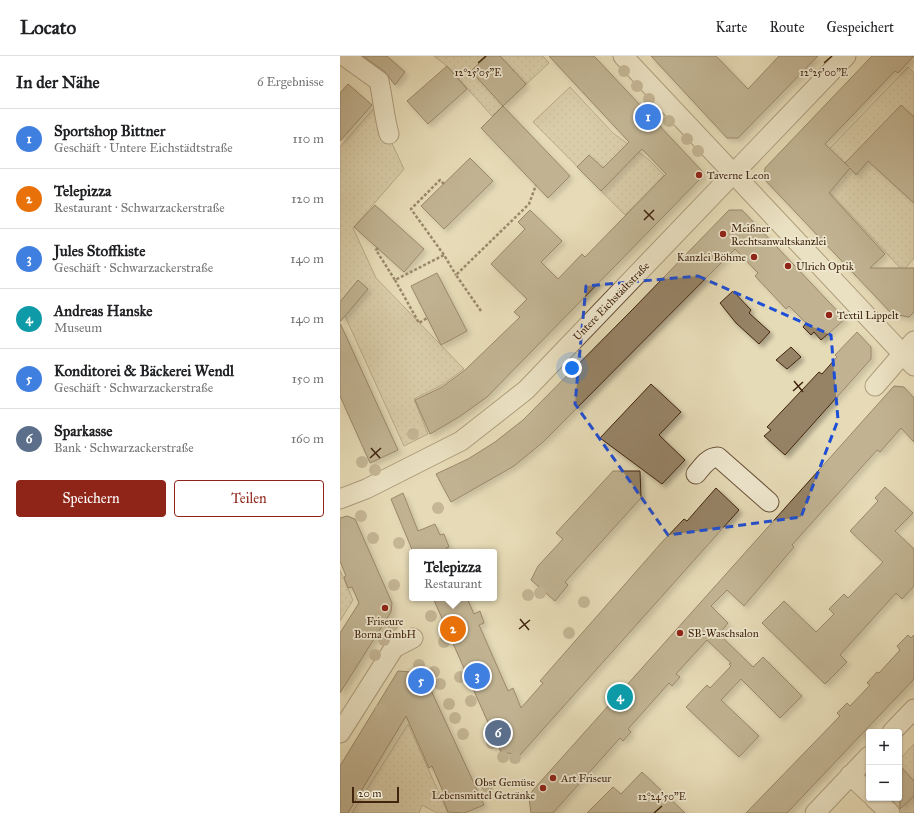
<!DOCTYPE html>
<html lang="de">
<head>
<meta charset="utf-8">
<style>
  :root { --surface:#fff; --page:#f6f6f6; --text:#202124; --muted:#757577; --line:#e0e0e0; --accent:#8f2418 }
  body { margin:0; font-family:"IM FELL Great Primer",serif; background:var(--page); color:var(--text) }
  .controls { position:absolute; right:12px; bottom:12px; display:grid; overflow:hidden; border-radius:4px; box-shadow:0 1px 3px #0004 }
  .controls button { width:36px; height:36px; display:grid; place-items:center; padding:0; border:0; border-bottom:1px solid var(--line); background:var(--surface); color:var(--text); font:20px sans-serif }
  .scale { position:absolute; left:12px; bottom:10px; width:47px; box-sizing:border-box; padding-left:4px; border:2px solid #40240e; border-top:0; font-size:11px; line-height:14px; white-space:nowrap; color:#40240e; -webkit-text-stroke:3px #efe8d0; paint-order:stroke }
  .you { position:absolute; left:232px; top:312px; width:14px; height:14px; margin:-10px; border:3px solid #fff; border-radius:50%; background:#1a73e8; box-shadow:0 0 0 6px #1a73e833 }
  .badge { display:grid; place-items:center; width:26px; height:26px; border-radius:50%; background:var(--accent); color:#fff; font-size:13px; font-weight:700 }
  .pin { position:absolute; translate:-50% -50%; border:2px solid #fff; box-shadow:0 1px 4px #0006 }
  .popup { position:absolute; left:69px; top:493px; width:88px; height:52px; box-sizing:border-box; display:grid; place-content:center; border-radius:4px; background:var(--surface); filter:drop-shadow(0 1px 3px #0005); font-size:13px; white-space:nowrap; color:var(--muted) }
  .popup b { font-size:15px; color:var(--text) }
  .popup::after { content:''; position:absolute; left:50%; top:100%; margin-left:-8px; border:8px solid transparent; border-top-color:var(--surface) }
  .list { margin:0; padding:0; list-style:none }
  h2 { display:flex; justify-content:space-between; align-items:center; height:52px; margin:0; padding:0 16px; font-size:17px }
  h2 small { font-size:13px; font-weight:400; color:var(--muted) }
  .list li { display:grid; grid-template-columns:26px 1fr auto; gap:12px; align-items:center; box-sizing:border-box; height:60px; padding:0 16px; border-top:1px solid var(--line) }
  .list b { display:block; font-size:15px; white-space:nowrap }
  .list p { margin:0; font-size:13px; white-space:nowrap; color:var(--muted) }
  .list em { font-size:13px; font-style:normal; color:var(--muted) }
  .actions { display:flex; gap:8px; padding:12px 16px }
  .actions a { flex:1; padding:9px 0; border:1px solid var(--accent); border-radius:4px; text-align:center; font-size:14px; color:var(--accent) }
  .actions .main { background:var(--accent); color:#fff }
  .map { position:relative; flex:none; width:574px; height:757px; overflow:hidden }
  header { display:flex; align-items:center; gap:24px; box-sizing:border-box; height:56px; padding:0 20px; background:var(--surface); border-bottom:1px solid var(--line) }
  header strong { font-size:19px }
  nav { display:flex; gap:22px; margin-inline-start:auto; font-size:14px }
  main { display:flex }
  aside { flex:1; background:var(--surface) }
  .map>svg:first-child { display:block }
</style>
</head>
<body>
<header>
<strong>Locato</strong>
<nav><a>Karte</a><a>Route</a><a>Gespeichert</a></nav>
</header>
<main>
<aside>
<h2>In der Nähe<small>6 Ergebnisse</small></h2>
<ul class="list">
<li><span class="badge" style="background:#3f7fe0">1</span><div><b>Sportshop Bittner</b><p>Geschäft · Untere Eichstädtstraße</p></div><em>110 m</em></li>
<li><span class="badge" style="background:#e8710a">2</span><div><b>Telepizza</b><p>Restaurant · Schwarzackerstraße</p></div><em>120 m</em></li>
<li><span class="badge" style="background:#3f7fe0">3</span><div><b>Jules Stoffkiste</b><p>Geschäft · Schwarzackerstraße</p></div><em>140 m</em></li>
<li><span class="badge" style="background:#0f9aa8">4</span><div><b>Andreas Hanske</b><p>Museum</p></div><em>140 m</em></li>
<li><span class="badge" style="background:#3f7fe0">5</span><div><b>Konditorei &amp; Bäckerei Wendl</b><p>Geschäft · Schwarzackerstraße</p></div><em>150 m</em></li>
<li><span class="badge" style="background:#5c6f8a">6</span><div><b>Sparkasse</b><p>Bank · Schwarzackerstraße</p></div><em>160 m</em></li>
</ul>
<div class="actions"><a class="main">Speichern</a><a>Teilen</a></div>
</aside>
<div class="map">
<svg width="574" height="757" viewBox="0 0 574 757">
  <defs>
    <pattern id="garden-dots" width="8" height="8" patternUnits="userSpaceOnUse"><rect width="8" height="8" fill="#cabc9a"/><path d="M2 2h.1M6 6h.1" fill="none" stroke="#afa184" stroke-width="1.8" stroke-linecap="round"/></pattern>
    <filter id="shadow"><feDropShadow dx="3.5" dy="3.5" stdDeviation="2" flood-color="#0004"/></filter>
  </defs>
  <rect width="100%" height="100%" fill="#e6dbb7"/>
  <filter id="stains"><feTurbulence type="fractalNoise" baseFrequency=".005" numOctaves="4"/><feColorMatrix values="0 0 0 0 .2 0 0 0 0 .09 0 0 0 0 .02 0 0 0 .5 -.17"/></filter>
  <radialGradient id="worn" r=".72"><stop offset=".6" stop-color="#630" stop-opacity="0"/><stop offset="1" stop-color="#630" stop-opacity=".3"/></radialGradient>
  <g fill="url(#garden-dots)" stroke="#857054">
    <polygon points="94,0 203,0 209,7 152,60 107,10"/>
    <polygon points="568,11 574,17 574,202 563,215 469,114"/>
    <polygon points="230,31 273,77 309,104 324,119 285,159 193,66"/>
    <polygon points="35,51 64,113 13,172 36,222 124,313 102,329 74,343 88,378 64,390 0,249 0,91"/>
    <polygon points="0,514 13,544 0,565"/>
    <polygon points="68,668 108,757 97,757 82,749 79,757 12,757"/>
    <polygon points="574,688 574,757 557,757 542,742 559,742 559,704"/>
  </g>
  <g fill="#968366" stroke="#40240e" filter="url(#shadow)">
    <polygon points="23,0 47,0 65,16 55,29 45,16"/>
    <polygon points="147,0 160,0 186,28 163,50 131,15"/>
    <polygon points="209,0 254,0 362,115 362,121 147,341 119,361 90,378 75,344 102,331 125,314 180,261 174,256 187,243 151,208 185,173 178,166 190,154 222,185 201,206 218,223 242,198 245,201 326,118 302,93 261,135 237,111 249,99 263,112 289,86"/>
    <polygon points="311,0 376,0 408,33 439,0 478,0 398,82 387,82"/>
    <polygon points="532,0 574,0 558,17 555,15 485,88 509,111 505,107 561,49 574,61 574,147 528,105 516,119 510,112 489,137 545,198 530,212 574,212 574,256 569,261 552,258 424,123 425,112"/>
    <polygon points="107,10 127,33 88,68 67,45"/>
    <polygon points="8,28 32,49 0,85 0,37"/>
    <polygon points="163,50 230,120 208,142 141,72"/>
    <polygon points="130,102 153,125 104,173 81,150"/>
    <polygon points="35,149 84,193 64,216 14,171"/>
    <polygon points="389,154 402,154 505,263 481,284 474,276 471,279 463,271 466,267 449,250 446,253 415,220 418,217 395,193 203,386 174,410 111,446 96,418 128,403 155,386 183,364 294,252"/>
    <polygon points="97,217 127,275 101,289 71,230"/>
    <polygon points="18,224 28,233 0,266 0,246"/>
    <polygon points="393,235 411,254 409,257 430,276 419,288 396,267 380,247"/>
    <polygon points="0,267 58,394 30,407 0,340"/>
    <polygon points="517,276 531,291 531,303 445,399 424,380 431,374 427,371 479,316 482,318 497,301 495,299"/>
    <polygon points="451,291 461,301 447,313 436,304"/>
    <polygon points="311,328 341,356 319,379 345,404 322,428 260,382"/>
    <polygon points="554,330 564,331 574,342 574,386 561,372 540,396 537,394 452,489 454,491 404,550 387,534 371,550 388,567 379,578 413,611 423,601 462,640 440,662 401,623 381,644 419,680 399,701 346,651 367,629 370,632 391,610 389,608 391,607 367,584 336,618 340,621 332,630 329,627 288,673 291,676 283,685 280,682 213,757 191,757 189,742 193,734"/>
    <polygon points="273,415 300,415 301,442 225,526 228,529 215,545 191,524 198,510 223,483 216,477"/>
    <polygon points="545,431 573,457 555,475 574,493 574,530 562,543 556,537 500,599 507,606 485,628 422,567 444,545 476,576 494,558 489,553 504,538 508,542 543,506 510,475 538,445 535,442"/>
    <polygon points="376,432 399,454 180,699 161,696 93,542 127,542 134,558 140,555 144,567 139,569 168,635 173,632 181,652 203,627 200,625 322,486 344,463 347,465"/>
    <polygon points="63,437 78,475 95,468 100,479 104,478 109,491 106,492 108,496 73,496 51,443"/>
    <polygon points="7,460 15,463 52,547 51,556 0,637 0,577 19,547 12,531 8,532 4,521 6,520 0,505 0,462"/>
    <polygon points="568,579 571,582 574,579 574,623 447,757 406,757 500,660 497,657 507,647 510,650 530,629 527,627 537,616 539,617 560,594 557,590"/>
    <polygon points="58,615 83,617 144,749 124,757 108,756 102,741 104,738 92,710 89,712 66,660 8,757 0,757 0,710"/>
    <polygon points="559,709 574,725 574,740 560,753"/>
    <polygon points="302,716 345,757 247,757 273,731 281,738"/>
  </g>
  <g fill="none" stroke-linecap="round" stroke-linejoin="round">
    <g stroke="#6a5238" stroke-width="21">
      <g id="minor">
        <polyline points="283,0 574,310"/>
        <path d="M7,2L39,25C43,43 44,60 49,78"/>
        <polyline points="535,330 574,285"/>
        <path d="M356,418C362,411 368,401 378,401L429,446"/>
        <polyline points="0,443 26,433 121,385 186,334 506,0"/>
        <polyline points="552,676 574,653"/>
        <polyline points="0,677 54,592 73,582"/>
        <polyline points="510,719 529,737"/>
        <polyline points="534,742 550,757"/>
        <polyline points="475,757 529,700"/>
      </g>
    </g>
    <g stroke="#40240e" stroke-width="2.5" stroke-dasharray="3 2" stroke-linecap="butt">
      <polyline points="104,128 100,124 71,153 104,199 116,219"/>
      <polyline points="38,192 36,194 55,224 104,199"/>
      <polyline points="55,224 79,267 87,262"/>
      <polyline points="141,255 116,219 189,148 196,129"/>
    </g>
    <use href="#minor" stroke="#efe8d0" stroke-width="19"/>
  </g>
  <g fill="#9d8b6d">
    <circle cx="284" cy="15" r="6"/>
    <circle cx="297" cy="30" r="6"/>
    <circle cx="309" cy="43" r="6"/>
    <circle cx="329" cy="65" r="6"/>
    <circle cx="347" cy="83" r="6"/>
    <circle cx="358" cy="95" r="6"/>
    <circle cx="73" cy="378" r="6"/>
    <circle cx="22" cy="406" r="6"/>
    <circle cx="35" cy="414" r="6"/>
    <circle cx="98" cy="452" r="6"/>
    <circle cx="21" cy="460" r="6"/>
    <circle cx="33" cy="482" r="6"/>
    <circle cx="59" cy="487" r="6"/>
    <circle cx="54" cy="529" r="6"/>
    <circle cx="200" cy="537" r="6"/>
    <circle cx="188" cy="539" r="6"/>
    <circle cx="244" cy="546" r="6"/>
    <circle cx="91" cy="560" r="6"/>
    <circle cx="53" cy="569" r="6"/>
    <circle cx="229" cy="577" r="6"/>
    <circle cx="44" cy="584" r="6"/>
    <circle cx="104" cy="586" r="6"/>
    <circle cx="35" cy="599" r="6"/>
    <circle cx="79" cy="609" r="6"/>
    <circle cx="94" cy="616" r="6"/>
    <circle cx="120" cy="621" r="6"/>
    <circle cx="100" cy="628" r="6"/>
    <circle cx="131" cy="645" r="6"/>
    <circle cx="109" cy="648" r="6"/>
    <circle cx="41" cy="654" r="6"/>
    <circle cx="115" cy="662" r="6"/>
    <circle cx="123" cy="678" r="6"/>
    <circle cx="152" cy="687" r="6"/>
    <circle cx="163" cy="701" r="6"/>
    <circle cx="175" cy="702" r="6"/>
    <circle cx="147" cy="731" r="6"/>
  </g>
  <path d="M0 0H574V757H0ZM358,220L491,279L498,364L461,461L328,479L235,348L246,230Z" fill="#e6dbb7" fill-opacity=".55" fill-rule="evenodd"/>
  <path fill="none" stroke="#1d4ed8" stroke-width="3" stroke-dasharray="8 5" stroke-linejoin="round" d="M358,220L491,279L498,364L461,461L328,479L235,348L246,230Z"/>
  <path fill="none" stroke="#40240e" stroke-width="1.5" d="M138,7L146,0M484,7L492,0M304,154L314,164M304,164L314,154M454,325L463,336M453,335L463,326M31,392L40,402M30,402L41,392M180,563L189,574M179,573L190,564M314,757L322,750"/>
  <g fill="#8f2418" stroke="#efe8d0" stroke-width="1.5">
    <circle cx="359" cy="119" r="4"/>
    <circle cx="383" cy="178" r="4"/>
    <circle cx="414" cy="201" r="4"/>
    <circle cx="448" cy="210" r="4"/>
    <circle cx="489" cy="259" r="4"/>
    <circle cx="45" cy="552" r="4"/>
    <circle cx="340" cy="577" r="4"/>
    <circle cx="213" cy="722" r="4"/>
    <circle cx="203" cy="732" r="4"/>
  </g>
  <g text-anchor="middle" stroke-width="3.5" stroke-linejoin="round" paint-order="stroke">
    <g font-size="11" fill="#40240e" stroke="#efe8d0" text-anchor="start">
      <text x="367" y="123">Taverne Leon</text>
      <text x="391" y="176">Meißner<tspan x="391" dy="13">Rechtsanwaltskanzlei</tspan></text>
      <text x="406" y="205" text-anchor="end">Kanzlei Böhme</text>
      <text x="456" y="214">Ulrich Optik</text>
      <text x="497" y="263">Textil Lippelt</text>
      <text x="45" y="569" text-anchor="middle">Friseure<tspan x="45" dy="13">Borna GmbH</tspan></text>
      <text x="348" y="581">SB-Waschsalon</text>
      <text x="221" y="726">Art Friseur</text>
      <text x="195" y="730" text-anchor="end">Obst Gemüse<tspan x="195" dy="13">Lebensmittel Getränke</tspan></text>
    </g>
    <g font-size="11" fill="#40240e" stroke="#efe8d0">
      <text transform="translate(271 245) rotate(-46)" y="4">Untere Eichstädtstraße</text>
    </g>
  </g>
  <g font-size="10" text-anchor="middle" fill="#40240e" stroke="#efe8d0" stroke-width="3.5" stroke-linejoin="round" paint-order="stroke">
    <text x="138" y="20">12°25'05"E</text>
    <text x="484" y="20">12°25'00"E</text>
    <text x="322" y="744">12°24'50"E</text>
  </g>
  <rect width="100%" height="100%" filter="url(#stains)"/>
  <rect width="100%" height="100%" fill="url(#worn)"/>
</svg>
<div class="controls">
<button>+</button>
<button>−</button>
</div>
<div class="scale">20 m</div>
<div class="you"></div>
<div class="pin badge" style="left:308px;top:61px;background:#3f7fe0">1</div>
<div class="pin badge" style="left:113px;top:573px;background:#e8710a">2</div>
<div class="popup"><b>Telepizza</b>Restaurant</div>
<div class="pin badge" style="left:137px;top:620px;background:#3f7fe0">3</div>
<div class="pin badge" style="left:280px;top:641px;background:#0f9aa8">4</div>
<div class="pin badge" style="left:81px;top:625px;background:#3f7fe0">5</div>
<div class="pin badge" style="left:158px;top:677px;background:#5c6f8a">6</div>
</div>
</main>
</body>
</html>
